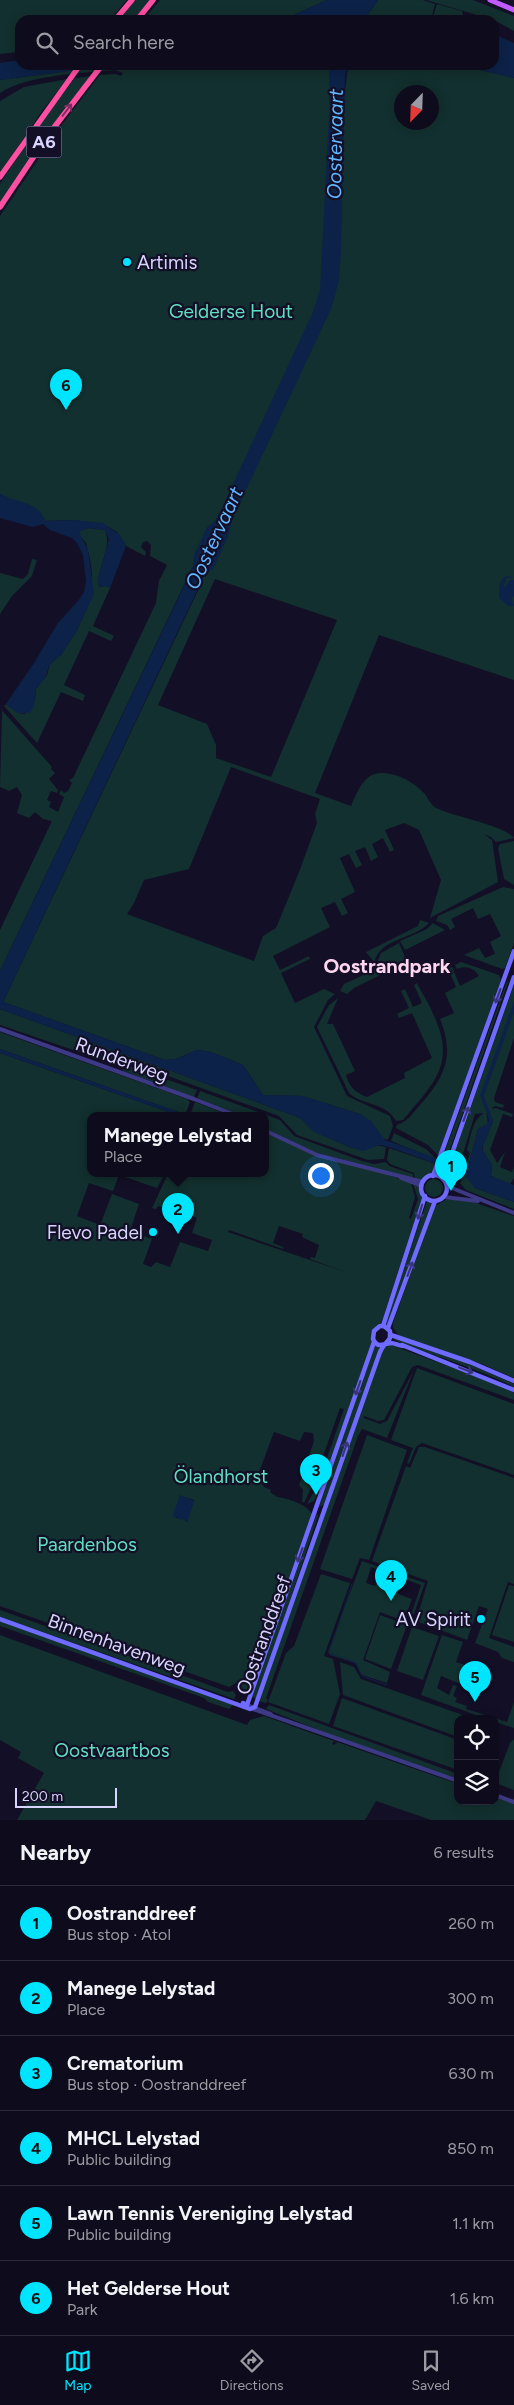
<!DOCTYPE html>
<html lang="en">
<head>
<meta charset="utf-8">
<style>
  :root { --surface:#0e0b1c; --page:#171425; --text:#f1f3f6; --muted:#9b9ba3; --line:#2e2b3b; --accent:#00e5ff }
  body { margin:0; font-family:Figtree,sans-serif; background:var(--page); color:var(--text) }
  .controls { position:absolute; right:15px; bottom:15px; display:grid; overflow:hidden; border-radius:10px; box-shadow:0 2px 12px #0003 }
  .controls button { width:45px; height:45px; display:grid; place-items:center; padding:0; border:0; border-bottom:1px solid var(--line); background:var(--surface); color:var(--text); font:25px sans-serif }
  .compass { position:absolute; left:394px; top:85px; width:45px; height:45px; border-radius:50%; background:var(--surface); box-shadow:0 2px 12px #0003; rotate:203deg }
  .scale { position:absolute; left:15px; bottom:12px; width:102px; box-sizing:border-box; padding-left:5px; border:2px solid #d9d4ff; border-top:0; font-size:14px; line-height:18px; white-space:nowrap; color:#d9d4ff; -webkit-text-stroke:4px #130f26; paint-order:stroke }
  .you { position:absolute; left:320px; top:1175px; width:18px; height:18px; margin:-12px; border:4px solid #fff; border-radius:50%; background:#1a73e8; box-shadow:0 0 0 8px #1a73e833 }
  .badge { display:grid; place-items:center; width:32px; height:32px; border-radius:50%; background:var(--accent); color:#111; font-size:16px; font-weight:700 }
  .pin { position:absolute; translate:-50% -41px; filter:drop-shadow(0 1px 2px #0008) }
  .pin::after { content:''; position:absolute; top:26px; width:18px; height:15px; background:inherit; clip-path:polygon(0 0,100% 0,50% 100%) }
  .popup { position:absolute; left:87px; top:1112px; width:182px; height:65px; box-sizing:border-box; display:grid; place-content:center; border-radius:10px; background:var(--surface); filter:drop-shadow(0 1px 4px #0005); font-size:16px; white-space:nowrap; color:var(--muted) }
  .popup b { font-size:19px; color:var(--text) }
  .popup::after { content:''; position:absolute; left:50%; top:100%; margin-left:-10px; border:10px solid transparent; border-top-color:var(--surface) }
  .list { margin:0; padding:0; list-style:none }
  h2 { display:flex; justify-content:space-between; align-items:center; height:65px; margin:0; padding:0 20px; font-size:21px }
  h2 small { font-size:16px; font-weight:400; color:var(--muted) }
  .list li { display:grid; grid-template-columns:32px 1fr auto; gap:15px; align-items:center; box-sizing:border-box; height:75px; padding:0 20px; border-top:1px solid var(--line) }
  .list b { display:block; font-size:19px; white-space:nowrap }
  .list p { margin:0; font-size:16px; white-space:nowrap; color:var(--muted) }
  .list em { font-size:16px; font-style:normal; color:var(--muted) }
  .icon { flex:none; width:28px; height:28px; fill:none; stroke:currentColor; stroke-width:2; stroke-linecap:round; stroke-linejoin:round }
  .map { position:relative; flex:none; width:514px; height:1820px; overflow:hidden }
  .search { position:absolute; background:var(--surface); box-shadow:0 2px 12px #0003; left:15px; right:15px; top:15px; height:55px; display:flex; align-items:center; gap:12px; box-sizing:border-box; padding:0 18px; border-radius:15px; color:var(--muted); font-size:19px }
  .sheet { height:515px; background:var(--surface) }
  nav { display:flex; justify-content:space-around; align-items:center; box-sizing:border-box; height:70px; border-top:1px solid var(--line); background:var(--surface); font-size:14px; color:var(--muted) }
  nav a { display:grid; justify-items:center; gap:2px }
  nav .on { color:var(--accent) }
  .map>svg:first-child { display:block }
</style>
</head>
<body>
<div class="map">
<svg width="514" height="1820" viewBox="0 0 514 1820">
  <rect width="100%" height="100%" fill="#130f26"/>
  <g fill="#12302f" fill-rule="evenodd">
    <polygon points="0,0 127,0 110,20 20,20 20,52 0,54"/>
    <polygon points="136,0 150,0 133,20 118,20"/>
    <polygon points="160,0 327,0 283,20 143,20"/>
    <polygon points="378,0 423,0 435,4 431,20 364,20"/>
    <polygon points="426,0 473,0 514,16 514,31 494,20"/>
    <polygon points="437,4 462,11 463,15 479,20 432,20"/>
    <path d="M113,65H329L330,83L344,101L348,65H459L514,78V680L379,635L315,793L351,806C357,793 363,774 380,773C395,772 414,782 424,793C428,798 431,805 436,808C452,816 506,826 514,838L496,842L491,837L484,834L492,840L498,882L430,918L441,880L419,830L404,823L385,830L394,850L390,852L383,838L372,844L378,857L371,861L365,847L355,851L362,865L356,868L349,854L340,858L355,892L341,899L348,913L342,916L335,902L321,908L330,927L273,956L280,970L309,956L310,959L281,973L295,1003L324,989L335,994L328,1000L314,1027L347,1096L390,1116L393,1126L388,1140L382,1138L360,1114L302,1096L263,1095L243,1065L211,1052L197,1050L176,1059L165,1060L3,1002L202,582L194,564L0,971V930L52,821L43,819L35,812L29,818L17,813L22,795L17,787L9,791L0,787L2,711L0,708L52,767L51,769L55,773L49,779L58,790L57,793L51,791L47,800L51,802L49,807L58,812L64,797L59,794L61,790L64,793L68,791L72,783L69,780L73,778L156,603L159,581L167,565L150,556L151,545L147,541L143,542L141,547L146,552L145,556L126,546L117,532L105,525L74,520L45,521C37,501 17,504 0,494V216L60,127L100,75L115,74L121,76L123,73L115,70C82,73 27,75 0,93V80ZM402,92H432V122H402ZM215,579L337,620L271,777L216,758V745L207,724L158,705ZM231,767L320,799L315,814L317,823L299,872L276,928L263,936L254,961L127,914L134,903L144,880L189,869Z"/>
    <polygon points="92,76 0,205 0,184 43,119 75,78"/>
    <polygon points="67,79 40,114 0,174 0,101 24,87"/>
    <path d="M88,528L105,530C113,547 96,569 99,587L106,586L110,588L93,626L114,636L111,641L89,631L64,685L85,695L83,701L61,692L37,743L4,706L6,704L18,713L25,714L35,699L36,689L47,675L50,664L61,655L77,630L88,606L92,574L90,559L86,543L79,534L80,531Z"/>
    <polygon points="32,559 37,560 32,576 12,596 0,614 0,573 23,579 28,574"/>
    <polygon points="514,841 514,885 504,879 498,848 500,844"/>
    <polygon points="503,887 514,889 514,943 505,968 502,969 464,955 479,948 485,958 495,954 490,942 501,936 490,914 478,919 473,908 451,919 455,927 450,930 447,925 436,921 438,916"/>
    <path d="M420,920L429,923C413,940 382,937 374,962L366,952L418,926Z"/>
    <polygon points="433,923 445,930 405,950 400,941 427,929"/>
    <polygon points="399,943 407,962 354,988 347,994 340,991 344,984 374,970 381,953"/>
    <path d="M461,962L499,975L501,980L439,1156L428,1145L396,1128L397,1125C407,1122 413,1113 420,1105C445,1076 455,1057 440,1019L454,1013L445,993L456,987L448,968L452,967L460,986L479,976C474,968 466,965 457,969L455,965Z"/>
    <polygon points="507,981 508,982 447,1158 443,1157"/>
    <path d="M417,983C422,994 429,1003 433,1014C457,1063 434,1083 403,1120L396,1121C386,1102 363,1106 349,1093L317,1027L329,1005L338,998L327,1024H333L355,1071L346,1075C349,1087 356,1093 367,1097L405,1078L404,1073L432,1058L412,1013L399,1018L397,1014L409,1008L401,991L405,989L413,1007L422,1003L414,985Z"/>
    <path d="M514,985V1038L494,1098L495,1102L504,1105L503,1108L495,1106L491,1109L496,1108L513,1114L512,1117L503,1114L490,1150L497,1163L505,1152L500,1167L512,1172L514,1167V1178L510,1184L491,1176L492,1165L483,1152V1144L493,1121L485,1102L488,1124L478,1129L468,1169L465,1168L470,1153L467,1150C471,1136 472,1120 484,1113L475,1114L462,1157L452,1160Z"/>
    <polygon points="0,1009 295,1116 300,1118 315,1132 352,1148 368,1149 376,1145 386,1147 384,1159 368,1160 297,1135 279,1116 132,1063 120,1066 0,1025"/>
    <path d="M0,1032L187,1099L190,1102L185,1115H90V1173H163L164,1175L157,1188L119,1175L113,1191L89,1183L77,1216L100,1225L112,1194L139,1204L130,1231L152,1239L143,1264L151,1267L156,1262L170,1267L180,1242L208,1251L212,1240L192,1233L197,1218L158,1206L156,1209L152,1208L167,1176L172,1175L170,1173H266V1133L321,1157L372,1169L411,1183L415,1197L409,1218L411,1219L418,1199L413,1184L418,1186L422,1198L382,1321L372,1332L373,1344L326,1474L314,1501L307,1504L317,1486L344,1409L340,1408L314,1482L304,1503L302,1501L303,1490L299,1485L314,1441L313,1433L304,1432L300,1441L274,1432L258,1475L264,1487L271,1490L270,1492L277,1497C286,1498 307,1504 312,1514L246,1696L236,1689V1683L229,1687L0,1606V1053L177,1115L178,1112L0,1049ZM279,1226L303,1234L302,1237L319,1245L315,1258L311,1257L310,1259L348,1273L228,1232L229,1230L283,1249V1247L273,1243ZM180,1496L194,1500L187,1522L182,1518H176Z"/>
    <polygon points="131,1067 197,1090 194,1097 121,1070"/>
    <polygon points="200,1091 280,1120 294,1136 362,1161 374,1164 386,1162 389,1166 413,1174 413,1178 314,1152 266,1129 266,1115 239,1115 197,1098"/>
    <polygon points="195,1102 229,1115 190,1115"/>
    <polygon points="394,1133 426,1149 436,1159 391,1141"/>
    <polygon points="389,1148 436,1164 432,1174 421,1179 415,1179 414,1173 390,1164 387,1160"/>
    <polygon points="463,1174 467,1175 475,1188 514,1202 514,1209 466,1190 460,1183"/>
    <circle cx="434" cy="1188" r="9"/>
    <polygon points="447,1199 473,1202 514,1216 514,1378 482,1364 399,1336 393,1328 393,1323 435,1206"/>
    <polygon points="427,1201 431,1203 429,1211 394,1308 387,1324 385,1324"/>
    <path d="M395,1338L458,1359L514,1384V1387C476,1368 434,1356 394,1340Z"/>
    <polygon points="375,1345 380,1348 325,1504 319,1507"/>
    <polygon points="391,1345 497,1384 514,1393 514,1400 418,1365 412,1367 384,1420 378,1421 364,1416 364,1418 380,1424 387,1421 414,1370 387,1438 362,1429 358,1436 266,1698 268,1700 266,1703 259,1701 378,1361 384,1348"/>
    <polygon points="417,1368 514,1404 514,1475 422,1443 416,1447 409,1464 407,1463 413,1448 391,1440"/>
    <polygon points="367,1435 407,1450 369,1560 360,1558 352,1579 320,1569"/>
    <polygon points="419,1447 425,1447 514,1478 514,1584 508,1582 489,1638 514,1647 514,1662 502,1658 498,1652 475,1643 488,1609 479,1606 467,1640 416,1621 428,1581 372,1561 406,1466 410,1468"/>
    <polygon points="317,1513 318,1516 257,1699 252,1697"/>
    <polygon points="362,1561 425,1583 412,1619 411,1615 421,1585 371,1567 366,1583 375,1586 379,1575 401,1583 398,1594 412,1599 404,1621 380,1612 363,1660 390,1672 387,1683 362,1675 355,1663 330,1655 328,1652"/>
    <polygon points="321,1574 350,1583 324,1656 333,1659 340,1694 329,1724 268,1702 286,1653 294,1646"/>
    <polygon points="509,1585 514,1586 514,1642 492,1635"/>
    <polygon points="0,1610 110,1649 111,1647 118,1650 118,1652 228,1692 233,1691 236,1695 234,1699 0,1617"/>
    <polygon points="380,1615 407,1625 391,1669 365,1659"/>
    <polygon points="0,1621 233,1705 229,1709 208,1702 204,1698 0,1626"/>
    <polygon points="412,1627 439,1636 423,1680 397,1671"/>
    <polygon points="0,1635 247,1725 250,1720 264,1716 334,1741 332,1744 334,1745 337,1742 458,1784 458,1801 495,1801 495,1797 514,1804 514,1820 431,1820 376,1801 365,1820 17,1820 44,1773 18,1758 21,1752 0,1740"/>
    <polygon points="442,1635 463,1642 456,1662 468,1666 462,1683 475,1687 477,1682 480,1683 477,1691 441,1676 437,1688 449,1695 453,1685 457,1686 453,1696 457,1698 455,1702 467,1706 466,1709 507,1722 514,1702 514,1728 495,1722 495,1719 487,1719 421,1695"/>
    <polygon points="340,1662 354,1667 361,1679 474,1719 458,1719 458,1737 343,1695"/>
    <polygon points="342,1698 458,1740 458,1770 333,1726"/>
    <polygon points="269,1705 458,1774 458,1779 326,1733 266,1709"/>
    <polygon points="514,1739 514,1790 495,1783 510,1743"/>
  </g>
  <g fill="#0c2248">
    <polygon points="327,0 378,0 364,20 283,20"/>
    <polygon points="494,34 514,43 514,78 459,65 494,65"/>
    <polygon points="20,60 20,65 113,65 0,80 0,63"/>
    <polygon points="329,65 348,65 345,75 341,252 339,281 331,309 231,522 229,534 213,569 205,574 3,1002 165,1060 176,1059 197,1050 211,1052 243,1065 263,1095 302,1096 360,1114 371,1121 385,1140 467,1169 478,1129 487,1124 489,1120 480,1095 514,1001 514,1012 484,1096 493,1121 482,1149 492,1165 491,1176 514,1185 514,1202 475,1188 464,1174 392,1148 381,1145 363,1151 352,1148 314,1132 300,1118 295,1116 0,1009 0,971 193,567 194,555 207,527 214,522 220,512 312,314 320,290 329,114"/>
    <path d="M0,494C16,503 39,501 45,521L74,520L104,523C110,532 119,528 126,546L110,588L106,586L99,587L98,579L109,539L105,530L88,528L79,532L88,550L94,594L77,630L61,655L50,664L45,678L36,689L34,705L30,713H18L6,704L34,663L58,623L78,601L84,592L86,581L83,555L77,543L72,538L50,530L43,524L33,527L0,518Z"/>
    <polygon points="508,576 514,578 507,578 503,587 506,586 509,580 514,580 514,596 512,598 514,606 508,606 499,598 499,585 504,577"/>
    <polygon points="0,1049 178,1112 177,1115 0,1053"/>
    <polygon points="180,1495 194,1501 187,1522 182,1518 180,1520 177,1517 174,1518 173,1515"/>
  </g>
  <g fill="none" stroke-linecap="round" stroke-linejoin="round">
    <polyline stroke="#0c2248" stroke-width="1" points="352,1584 329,1653 356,1663 362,1676 387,1685"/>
    <g stroke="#3d3a85" stroke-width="4">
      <polyline points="0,1029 194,1099 235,1115"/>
      <polyline points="266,1131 317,1155 423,1182"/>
      <polyline points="401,1178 422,1186"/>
      <polyline points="447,1186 514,1213"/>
      <polyline points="444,1197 478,1201"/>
      <polyline points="247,1705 271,1714"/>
      <polyline points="250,1708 458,1781"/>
      <polyline points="495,1795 514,1802"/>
    </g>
    <g stroke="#6f6bff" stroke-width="4.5">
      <circle cx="434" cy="1188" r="13"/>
      <polyline points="433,1176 514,951"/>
      <polyline points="443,1179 514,977"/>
      <polyline points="383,1326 425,1196"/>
      <polyline points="388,1328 435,1201"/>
      <polyline points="391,1335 470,1362 514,1381"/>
      <polyline points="402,1345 514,1390"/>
      <path d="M0,1619L250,1709L255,1707L380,1352C383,1345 387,1343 390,1338V1331L384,1326H380L374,1331L373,1339C378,1349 382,1344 391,1343C395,1343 399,1346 404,1346"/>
      <polyline points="243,1703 247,1705 374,1342"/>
    </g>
    <polyline stroke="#c25bff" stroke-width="5" points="490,0 514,10"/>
    <g stroke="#ff4fa3" stroke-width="5.5">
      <polyline points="115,20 132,0"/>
      <polyline points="137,20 153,0"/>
      <polyline points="0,177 80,65"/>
      <polyline points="0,207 49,134 102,65"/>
    </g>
  </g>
  <defs><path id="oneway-shaft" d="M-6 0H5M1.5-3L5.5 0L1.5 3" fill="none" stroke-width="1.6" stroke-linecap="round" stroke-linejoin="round" transform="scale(1.25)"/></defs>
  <use stroke="#7d2c5e" href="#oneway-shaft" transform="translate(67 110) rotate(-53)"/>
  <g stroke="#38347d">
    <use href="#oneway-shaft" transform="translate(498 996) rotate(110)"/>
    <use href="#oneway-shaft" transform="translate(466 1114) rotate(-70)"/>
    <use href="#oneway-shaft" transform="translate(420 1212) rotate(107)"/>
    <use href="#oneway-shaft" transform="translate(410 1269) rotate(-70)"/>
    <use href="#oneway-shaft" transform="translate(466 1370) rotate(21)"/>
    <use href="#oneway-shaft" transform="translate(358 1388) rotate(109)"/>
    <use href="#oneway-shaft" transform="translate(345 1449) rotate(-71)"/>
    <use href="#oneway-shaft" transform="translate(300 1555) rotate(110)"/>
  </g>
  <g fill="#00e5ff" stroke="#130f26" stroke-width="2">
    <circle cx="127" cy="262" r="5"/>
    <circle cx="153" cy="1232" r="5"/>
    <circle cx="481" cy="1619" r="5"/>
  </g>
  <g text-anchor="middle" stroke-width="4.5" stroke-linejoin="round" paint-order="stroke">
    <rect fill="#130f26" stroke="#9e99be" stroke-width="1" x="26.5" y="126.5" width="35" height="31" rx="4"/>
    <g font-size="18" font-weight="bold" fill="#d9d4ff">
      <text x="44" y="148">A6</text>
    </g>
    <g font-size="19" fill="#d9d4ff" stroke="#130f26" text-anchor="end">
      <text x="137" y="269" text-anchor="start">Artimis</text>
      <text x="143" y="1239">Flevo Padel</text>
      <text x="471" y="1626">AV Spirit</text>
    </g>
    <g font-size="19" fill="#5fe0c0" stroke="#130f26">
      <text x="231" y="318">Gelderse Hout</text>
      <text x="221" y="1483">Ölandhorst</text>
      <text x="87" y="1551">Paardenbos</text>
      <text x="112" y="1757">Oostvaartbos</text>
    </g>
    <g font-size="19" fill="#d9d4ff" stroke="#130f26">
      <text transform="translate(122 1059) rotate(20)" y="7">Runderweg</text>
      <text transform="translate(263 1635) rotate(-70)" y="7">Oostranddreef</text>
      <text transform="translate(117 1644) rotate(20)" y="7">Binnenhavenweg</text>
    </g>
    <g font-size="20" font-style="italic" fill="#62b6ff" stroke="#130f26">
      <text transform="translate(335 144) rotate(-89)" y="7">Oostervaart</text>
      <text transform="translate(214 538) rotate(-65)" y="7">Oostervaart</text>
    </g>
    <g font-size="20" font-weight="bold" fill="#ffd6f0" stroke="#130f26">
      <text x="387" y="973">Oostrandpark</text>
    </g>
  </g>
</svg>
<div class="controls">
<button><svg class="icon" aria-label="locate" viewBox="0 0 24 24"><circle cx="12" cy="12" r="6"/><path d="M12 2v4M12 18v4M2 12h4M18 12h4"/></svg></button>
<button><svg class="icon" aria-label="layers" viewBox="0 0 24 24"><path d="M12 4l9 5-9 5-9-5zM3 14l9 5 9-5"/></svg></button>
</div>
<svg class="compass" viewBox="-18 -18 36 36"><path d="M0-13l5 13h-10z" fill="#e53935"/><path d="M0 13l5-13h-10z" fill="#9b9ba3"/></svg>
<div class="scale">200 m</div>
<div class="you"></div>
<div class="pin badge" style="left:451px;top:1191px">1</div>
<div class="pin badge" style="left:178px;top:1234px">2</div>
<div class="popup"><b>Manege Lelystad</b>Place</div>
<div class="pin badge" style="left:316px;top:1495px">3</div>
<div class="pin badge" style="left:391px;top:1601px">4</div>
<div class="pin badge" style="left:475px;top:1702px">5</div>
<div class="pin badge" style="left:66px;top:410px">6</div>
<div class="search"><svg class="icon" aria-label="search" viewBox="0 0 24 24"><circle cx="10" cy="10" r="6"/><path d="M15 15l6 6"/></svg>Search here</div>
</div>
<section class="sheet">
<h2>Nearby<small>6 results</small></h2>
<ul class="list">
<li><span class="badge">1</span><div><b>Oostranddreef</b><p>Bus stop · Atol</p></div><em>260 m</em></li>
<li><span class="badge">2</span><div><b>Manege Lelystad</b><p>Place</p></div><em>300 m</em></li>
<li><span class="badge">3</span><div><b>Crematorium</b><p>Bus stop · Oostranddreef</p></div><em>630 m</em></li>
<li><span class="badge">4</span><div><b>MHCL Lelystad</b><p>Public building</p></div><em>850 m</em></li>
<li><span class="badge">5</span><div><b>Lawn Tennis Vereniging Lelystad</b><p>Public building</p></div><em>1.1 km</em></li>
<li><span class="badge">6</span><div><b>Het Gelderse Hout</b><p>Park</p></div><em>1.6 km</em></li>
</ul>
</section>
<nav>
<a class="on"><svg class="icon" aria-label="map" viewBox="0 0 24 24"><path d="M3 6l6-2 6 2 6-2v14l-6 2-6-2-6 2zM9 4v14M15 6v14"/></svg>Map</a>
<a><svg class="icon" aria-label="directions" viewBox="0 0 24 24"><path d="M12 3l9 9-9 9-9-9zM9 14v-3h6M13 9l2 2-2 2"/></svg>Directions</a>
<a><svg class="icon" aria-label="saved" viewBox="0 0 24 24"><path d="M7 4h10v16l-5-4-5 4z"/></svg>Saved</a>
</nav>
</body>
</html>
